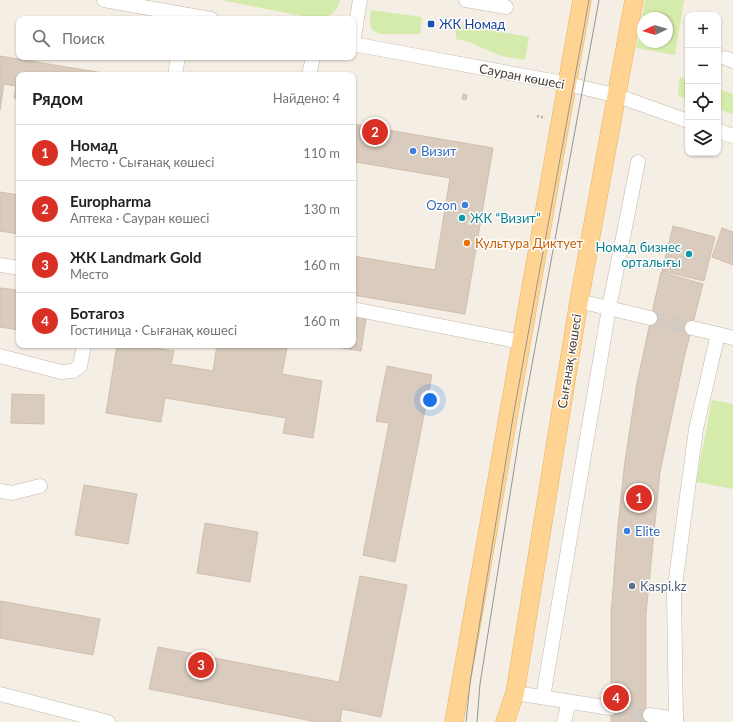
<!DOCTYPE html>
<html lang="ru">
<head>
<meta charset="utf-8">
<style>
  :root { --surface:#fff; --page:#f2f2f2; --text:#202124; --muted:#757577; --line:#e0e0e0; --accent:#d93025 }
  body { margin:0; font-family:Lato,sans-serif; background:var(--page); color:var(--text) }
  .controls { position:absolute; right:12px; top:12px; display:grid; overflow:hidden; border-radius:8px; box-shadow:0 1px 3px #0004 }
  .controls button { width:36px; height:36px; display:grid; place-items:center; padding:0; border:0; border-bottom:1px solid var(--line); background:var(--surface); color:var(--text); font:20px sans-serif }
  .compass { position:absolute; left:637px; top:12px; width:36px; height:36px; border-radius:50%; background:var(--surface); box-shadow:0 1px 3px #0004; rotate:266deg }
  .you { position:absolute; left:430px; top:400px; width:14px; height:14px; margin:-10px; border:3px solid #fff; border-radius:50%; background:#1a73e8; box-shadow:0 0 0 6px #1a73e833 }
  .badge { display:grid; place-items:center; width:26px; height:26px; border-radius:50%; background:var(--accent); color:#fff; font-size:13px; font-weight:700 }
  .pin { position:absolute; translate:-50% -50%; border:2px solid #fff; box-shadow:0 1px 4px #0006 }
  .list { margin:0; padding:0; list-style:none }
  h2 { display:flex; justify-content:space-between; align-items:center; height:52px; margin:0; padding:0 16px; font-size:17px }
  h2 small { font-size:13px; font-weight:400; color:var(--muted) }
  .list li { display:grid; grid-template-columns:26px 1fr auto; gap:12px; align-items:center; box-sizing:border-box; height:56px; padding:0 16px; border-top:1px solid var(--line) }
  .list b { display:block; font-size:15px; white-space:nowrap }
  .list p { margin:0; font-size:13px; white-space:nowrap; color:var(--muted) }
  .list em { font-size:13px; font-style:normal; color:var(--muted) }
  .icon { flex:none; width:22px; height:22px; fill:none; stroke:currentColor; stroke-width:2; stroke-linecap:round; stroke-linejoin:round }
  .map { position:relative; flex:none; width:733px; height:722px; overflow:hidden }
  .search { position:absolute; background:var(--surface); box-shadow:0 1px 3px #0004; left:16px; top:16px; width:340px; height:44px; display:flex; align-items:center; gap:10px; box-sizing:border-box; padding:0 14px; border-radius:8px; color:var(--muted); font-size:15px }
  .panel { position:absolute; background:var(--surface); box-shadow:0 1px 3px #0004; left:16px; top:72px; width:340px; height:276px; border-radius:8px }
  .map>svg:first-child { display:block }
</style>
</head>
<body>
<div class="map">
<svg width="733" height="722" viewBox="0 0 733 722">
  <rect width="100%" height="100%" fill="#f4eee5"/>
  <g fill="#d5ebab" fill-rule="evenodd">
    <path d="M221,0H340C337,13 330,17 317,19Z"/>
    <path d="M645,0H684L675,55L636,48ZM643,18H667V42H643Z"/>
    <polygon points="371,10 422,17 420,34 380,34 372,30 370,24"/>
    <polygon points="456,24 529,37 525,60 501,56 469,42 456,39"/>
    <polygon points="680,77 688,80 688,99 678,96"/>
    <polygon points="718,89 733,94 733,114 718,109"/>
    <polygon points="712,400 733,404 733,489 696,482"/>
  </g>
  <g fill="#d9cbbd" stroke="#d1bfad">
    <polygon points="0,56 115,75 19,75 19,99 14,98 16,86 4,84 0,110"/>
    <polygon points="463,94 467,95 466,100 462,99"/>
    <polygon points="353,124 493,148 465,314 353,295 353,256 435,270 450,178 356,162 353,180"/>
    <polygon points="0,192 19,195 19,234 0,231"/>
    <polygon points="673,226 715,237 704,281 662,271"/>
    <polygon points="722,228 733,232 733,265 712,257"/>
    <polygon points="661,272 703,284 684,358 660,472 646,614 646,722 611,722 611,614 618,525 625,461 637,383"/>
    <polygon points="0,288 19,290 19,330 0,327"/>
    <polygon points="353,317 366,319 361,351 337,347 338,345 353,345"/>
    <polygon points="117,345 137,345 174,351 171,364 213,371 217,345 271,345 287,348 282,374 322,381 313,438 283,433 286,418 165,398 161,422 106,413"/>
    <polygon points="387,366 432,375 395,562 363,555 389,423 376,421"/>
    <polygon points="12,394 44,395 44,424 11,423"/>
    <polygon points="84,485 137,494 128,544 75,535"/>
    <polygon points="205,523 258,532 250,582 197,573"/>
    <polygon points="360,576 407,585 381,717 342,709 340,722 317,722 149,689 158,647 339,682"/>
    <polygon points="0,601 100,619 93,655 0,638"/>
  </g>
  <g fill="none" stroke-linecap="round" stroke-linejoin="round">
    <g stroke="#d1cbc2" stroke-width="14" stroke-dasharray="14 7" stroke-linecap="butt">
      <polyline points="650,318 692,328"/>
      <polyline points="610,708 650,715"/>
    </g>
    <g stroke="#c3b7aa" stroke-width="15">
      <g id="minor">
        <polyline points="104,0 211,19"/>
        <polyline points="466,0 506,7"/>
        <polyline points="353,43 360,0"/>
        <polyline points="353,44 568,84 618,96 688,121"/>
        <polyline points="725,58 733,61"/>
        <polyline points="175,75 178,57"/>
        <polyline points="309,75 313,57"/>
        <polyline points="718,131 733,136"/>
        <polyline points="0,265 19,268"/>
        <polyline points="579,301 650,318"/>
        <polyline points="353,309 522,342"/>
        <polyline points="692,328 718,334"/>
        <polyline points="0,356 61,372 73,371 80,366 84,345"/>
        <polyline points="0,491 12,493 40,486"/>
        <polyline points="515,693 610,708"/>
        <polyline points="0,694 108,722"/>
        <polyline points="543,697 609,308 638,162"/>
        <polyline points="650,715 676,719"/>
        <polyline points="564,722 569,702"/>
        <polyline points="676,722 674,593 696,429 718,334 733,338"/>
      </g>
    </g>
    <g stroke="#ebb05c" stroke-width="19">
      <g id="major">
        <polyline points="454,722 582,0"/>
        <polyline points="505,722 515,693 579,301 634,0"/>
      </g>
    </g>
    <polyline stroke="#c2ae97" stroke-width="2.5" stroke-dasharray="2 2" stroke-linecap="butt" points="537,116 545,118"/>
    <use href="#minor" stroke="#fff" stroke-width="14"/>
    <use href="#major" stroke="#ffd493" stroke-width="18"/>
    <g stroke="#959595" stroke-width="1">
      <polyline points="466,722 470,683 513,417 589,0"/>
      <polyline points="477,722 480,684 522,419 599,0"/>
    </g>
  </g>
  <rect fill="#1a4fb4" stroke="#fff" stroke-width="1.5" x="427" y="20" width="8" height="8" rx="2"/>
  <g fill="#3f7fe0" stroke="#fff" stroke-width="1.5">
    <circle cx="413" cy="151" r="4"/>
    <circle cx="465" cy="205" r="4"/>
    <circle cx="627" cy="531" r="4"/>
  </g>
  <g fill="#0f9aa8" stroke="#fff" stroke-width="1.5">
    <circle cx="462" cy="218" r="4"/>
    <circle cx="689" cy="254" r="4"/>
  </g>
  <circle fill="#e8710a" stroke="#fff" stroke-width="1.5" cx="467" cy="243" r="4"/>
  <circle fill="#5c6f8a" stroke="#fff" stroke-width="1.5" cx="632" cy="586" r="4"/>
  <g text-anchor="middle" stroke-width="3" stroke-linejoin="round" paint-order="stroke">
    <g font-size="13" fill="#164399" stroke="#fff" text-anchor="start">
      <text x="439" y="29">ЖК Номад</text>
    </g>
    <g font-size="13" fill="#473d34" stroke="#fff">
      <text transform="translate(522 76) rotate(11)" y="5">Сауран көшесі</text>
      <text transform="translate(569 361) rotate(-81)" y="5">Сығанақ көшесі</text>
    </g>
    <g font-size="13" fill="#366cbe" stroke="#fff" text-anchor="start">
      <text x="421" y="156">Визит</text>
      <text x="457" y="210" text-anchor="end">Ozon</text>
      <text x="635" y="536">Elite</text>
    </g>
    <g font-size="13" fill="#0d838f" stroke="#fff" text-anchor="start">
      <text x="470" y="223">ЖК “Визит”</text>
      <text x="681" y="252" text-anchor="end">Номад бизнес<tspan x="681" dy="15">орталығы</tspan></text>
    </g>
    <g font-size="13" fill="#c56008" stroke="#fff" text-anchor="start">
      <text x="475" y="248">Культура Диктует</text>
    </g>
    <g font-size="13" fill="#4e5e75" stroke="#fff" text-anchor="start">
      <text x="640" y="591">Kaspi.kz</text>
    </g>
  </g>
</svg>
<div class="controls">
<button>+</button>
<button>−</button>
<button><svg class="icon" aria-label="locate" viewBox="0 0 24 24"><circle cx="12" cy="12" r="6"/><path d="M12 2v4M12 18v4M2 12h4M18 12h4"/></svg></button>
<button><svg class="icon" aria-label="layers" viewBox="0 0 24 24"><path d="M12 4l9 5-9 5-9-5zM3 14l9 5 9-5"/></svg></button>
</div>
<svg class="compass" viewBox="-18 -18 36 36"><path d="M0-13l5 13h-10z" fill="#e53935"/><path d="M0 13l5-13h-10z" fill="#757577"/></svg>
<div class="you"></div>
<div class="pin badge" style="left:639px;top:498px">1</div>
<div class="pin badge" style="left:375px;top:132px">2</div>
<div class="pin badge" style="left:201px;top:665px">3</div>
<div class="pin badge" style="left:616px;top:698px">4</div>
<div class="search"><svg class="icon" aria-label="search" viewBox="0 0 24 24"><circle cx="10" cy="10" r="6"/><path d="M15 15l6 6"/></svg>Поиск</div>
<section class="panel">
<h2>Рядом<small>Найдено: 4</small></h2>
<ul class="list">
<li><span class="badge">1</span><div><b>Номад</b><p>Место · Сығанақ көшесі</p></div><em>110 m</em></li>
<li><span class="badge">2</span><div><b>Europharma</b><p>Аптека · Сауран көшесі</p></div><em>130 m</em></li>
<li><span class="badge">3</span><div><b>ЖК Landmark Gold</b><p>Место</p></div><em>160 m</em></li>
<li><span class="badge">4</span><div><b>Ботагоз</b><p>Гостиница · Сығанақ көшесі</p></div><em>160 m</em></li>
</ul>
</section>
</div>
</body>
</html>
